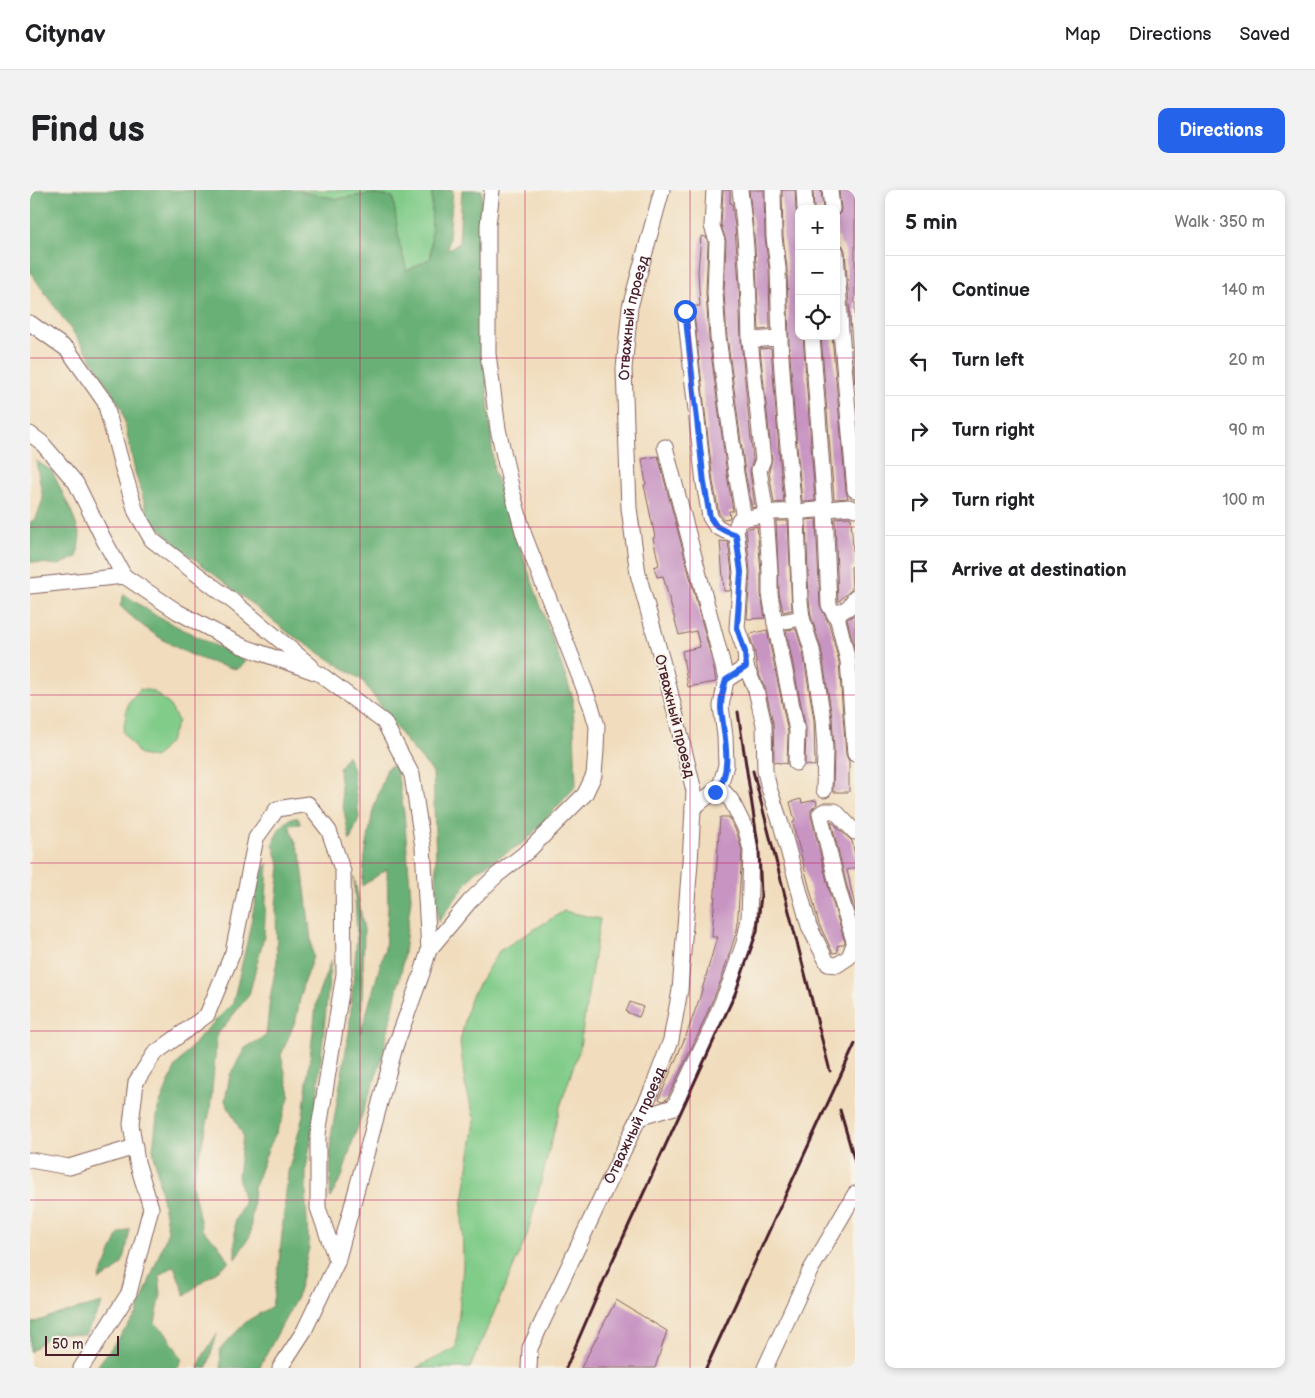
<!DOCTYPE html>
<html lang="en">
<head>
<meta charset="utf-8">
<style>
  :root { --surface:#fff; --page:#f2f2f2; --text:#202124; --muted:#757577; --line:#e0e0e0; --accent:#2563eb }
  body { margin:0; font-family:"Balsamiq Sans",sans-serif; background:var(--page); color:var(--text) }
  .controls { position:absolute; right:15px; top:15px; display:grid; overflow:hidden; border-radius:10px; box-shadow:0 2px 8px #0003 }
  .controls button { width:45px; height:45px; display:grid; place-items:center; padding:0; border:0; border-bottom:1px solid var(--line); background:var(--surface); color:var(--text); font:25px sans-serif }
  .scale { position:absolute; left:15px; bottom:12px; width:74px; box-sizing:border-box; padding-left:5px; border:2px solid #4a1f2b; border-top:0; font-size:14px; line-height:18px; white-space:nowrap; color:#4a1f2b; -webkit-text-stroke:4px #f7f3e8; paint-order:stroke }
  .stop { position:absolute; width:15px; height:15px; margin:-11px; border:4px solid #2563eb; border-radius:50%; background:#fff }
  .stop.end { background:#2563eb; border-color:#fff; box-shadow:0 1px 5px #0008 }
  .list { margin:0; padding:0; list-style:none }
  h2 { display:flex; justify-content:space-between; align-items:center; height:65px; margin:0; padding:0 20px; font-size:21px }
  h2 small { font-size:16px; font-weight:400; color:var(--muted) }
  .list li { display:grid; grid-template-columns:32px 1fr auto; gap:15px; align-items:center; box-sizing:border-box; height:70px; padding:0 20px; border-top:1px solid var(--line) }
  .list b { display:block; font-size:19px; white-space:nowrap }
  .list em { font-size:16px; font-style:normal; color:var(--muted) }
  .icon { flex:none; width:28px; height:28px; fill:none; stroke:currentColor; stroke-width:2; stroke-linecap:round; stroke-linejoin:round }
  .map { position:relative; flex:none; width:825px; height:1178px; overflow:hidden; border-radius:10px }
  header { display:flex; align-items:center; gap:30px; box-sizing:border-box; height:70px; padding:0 25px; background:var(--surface); border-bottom:1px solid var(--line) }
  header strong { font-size:24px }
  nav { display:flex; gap:28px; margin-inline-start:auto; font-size:18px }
  .intro { display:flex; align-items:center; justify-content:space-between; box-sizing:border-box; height:120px; padding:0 30px }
  h1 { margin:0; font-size:35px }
  .button { padding:12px 22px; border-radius:10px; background:var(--accent); color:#fff; font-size:18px; font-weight:700 }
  main { display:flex; gap:30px; padding:0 30px }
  aside { flex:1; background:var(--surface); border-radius:10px; box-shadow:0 2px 8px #0003 }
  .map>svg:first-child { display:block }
</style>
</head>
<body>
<header>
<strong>Citynav</strong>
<nav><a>Map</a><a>Directions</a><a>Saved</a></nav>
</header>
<div class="intro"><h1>Find us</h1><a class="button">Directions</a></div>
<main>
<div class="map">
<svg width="825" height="1178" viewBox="0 0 825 1178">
  <rect width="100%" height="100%" fill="#f7f3e8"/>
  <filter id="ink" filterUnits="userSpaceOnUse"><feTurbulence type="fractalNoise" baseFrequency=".02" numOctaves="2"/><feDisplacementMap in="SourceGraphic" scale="10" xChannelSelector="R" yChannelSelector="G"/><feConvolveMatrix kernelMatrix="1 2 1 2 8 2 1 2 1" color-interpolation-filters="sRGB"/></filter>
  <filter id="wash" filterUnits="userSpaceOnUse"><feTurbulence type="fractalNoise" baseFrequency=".0096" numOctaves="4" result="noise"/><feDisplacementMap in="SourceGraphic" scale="20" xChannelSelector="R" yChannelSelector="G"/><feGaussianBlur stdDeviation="1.12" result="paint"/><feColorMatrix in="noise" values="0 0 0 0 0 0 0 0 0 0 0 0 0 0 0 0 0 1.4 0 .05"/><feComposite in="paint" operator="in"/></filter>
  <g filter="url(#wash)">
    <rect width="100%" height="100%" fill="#f1ddbd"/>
    <g fill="#82cc8a" stroke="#66765a">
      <polygon points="271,0 402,0 401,68 377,81 370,56 339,4 307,9 272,2"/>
      <polygon points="110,499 123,501 139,514 148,531 140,551 125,568 110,565 93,542 98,513"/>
      <polygon points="534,721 570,729 557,810 550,857 530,917 497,1046 440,1178 386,1178 426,1158 433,1075 432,1017 445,931 435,894 430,852 440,808 469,761"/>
    </g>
    <g fill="#69b076" stroke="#5a6850">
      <polygon points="0,0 271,0 272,2 307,9 339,4 363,7 370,56 377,81 401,68 402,0 423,0 418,59 429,53 432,0 452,0 448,82 464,283 543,508 546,596 496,651 446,681 408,732 403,582 375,550 332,490 260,444 153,360 119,328 105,282 92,219 57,162 0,82"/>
      <polygon points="6,271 22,281 42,323 50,346 47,367 29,375 0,372 0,332 6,329 13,309"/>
      <path d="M94,404L128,427L216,471L207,479C163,471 122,447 90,416Z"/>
      <polygon points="317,565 322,577 329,627 320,651 312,611 309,579"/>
      <polygon points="366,574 374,623 381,708 372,778 351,872 322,953 312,987 300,1008 301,947 319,843 327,745 324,687 334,739 331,843 355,758 358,718 357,679 332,696 335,666 343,620 357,578"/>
      <polygon points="261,628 268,628 271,634 259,635 271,666 283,767 273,794 266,829 251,865 260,904 252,930 237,962 224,997 220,1046 205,1069 205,1030 214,1013 208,986 213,945 195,911 200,885 215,858 236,846 240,808 247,771 246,715 250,676 243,654 249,639"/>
      <polygon points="238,673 234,746 219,805 187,845 180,921 162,993 172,1040 188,1054 199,1072 155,1105 144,1076 129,1086 131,1104 125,1133 136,1143 152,1169 148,1178 66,1178 107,1124 138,1041 123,959 128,918 146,876 171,845 203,813 218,748 230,686"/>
      <polygon points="301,770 285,927 276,979 276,1015 279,1058 267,1107 229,1178 191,1178 190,1159 217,1131 242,1116 249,1074 258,982 273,926 287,808"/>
      <path d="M100,1039C94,1068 98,1077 69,1090L89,1044Z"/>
      <polygon points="73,1113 55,1145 22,1143 0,1162 0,1134 25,1125"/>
      <polygon points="187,1144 177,1178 168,1178 174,1164"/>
    </g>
    <g id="blocks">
      <g fill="#c894c2">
        <polygon points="693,0 700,0 700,13 702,13 705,38 709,94 711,151 723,269 720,281 725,317 722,318 715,282 697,146 694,103 696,51 691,35"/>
        <polygon points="719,0 734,0 735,47 739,79 740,139 729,140 725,55"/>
        <polygon points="752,0 765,0 766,19 769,26 769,146 773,146 785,311 774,312 772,312 764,222 759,152 757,78 753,46"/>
        <polygon points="783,0 791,0 793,19 784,19"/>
        <polygon points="809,0 824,0 825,6 825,193 815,61 813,56 810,53 809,47 807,47 806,27 810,23 811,19"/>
        <polygon points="671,46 676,47 678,52 676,103 679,148 697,284 703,321 699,321 700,328 693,329 689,323 683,292 663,116 670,116 668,81"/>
        <polygon points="791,146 802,146 816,301 818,308 804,309"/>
        <polygon points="741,158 750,273 754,312 744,313 739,281 742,269 730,159"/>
        <polygon points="628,266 683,474 686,492 658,497 652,461 670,457 666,441 649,445 633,386 627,387 624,377 629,375 623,348 625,347 614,295 616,294 612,269"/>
        <polygon points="818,327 821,328 824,376 821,377 822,399 808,412 805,328"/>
        <polygon points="786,329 790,415 799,434 809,472 816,565 819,571 819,602 803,602 804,559 802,528 791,458 781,426 779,410 776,330"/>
        <polygon points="746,331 758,331 762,420 753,422 749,403"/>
        <polygon points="727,336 731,382 731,404 735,428 717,429 720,382 716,339"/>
        <polygon points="690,351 698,352 702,382 700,401 694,401"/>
        <polygon points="825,425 825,460 817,429"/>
        <polygon points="766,439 773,462 784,530 785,576 775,575 776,539 756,440"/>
        <polygon points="737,440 758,542 757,574 744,572 743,533 735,498 728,482 724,458 720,447 720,444"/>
        <polygon points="771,609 772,613 786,610 787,614 781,620 781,626 800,704 815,752 814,754 807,756 808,762 803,763 789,734 764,638 763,632 765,631 760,612"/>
        <polygon points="690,627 699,627 707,643 712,661 707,740 691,790 669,842 637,909 632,911 629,909 657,843 670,807 687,747 682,747"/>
        <polygon points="801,631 808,638 809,640 810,640 822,651 825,666 825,678 817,680 825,716 825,722 818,700"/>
        <polygon points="600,812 613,817 609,827 596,822"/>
        <polygon points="586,1110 637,1141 625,1178 551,1178"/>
      </g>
    </g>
  </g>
  <g filter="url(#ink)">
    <use href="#blocks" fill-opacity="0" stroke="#84625e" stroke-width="1"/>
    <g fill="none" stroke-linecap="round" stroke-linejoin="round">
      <g stroke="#84625e" stroke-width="17">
        <g id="minor">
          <polyline points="684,0 682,36 687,51 685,103 688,147 706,283 714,329"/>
          <path d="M710,0C717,50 719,100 720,150"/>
          <polyline points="743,0 744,47 748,78 750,152 755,223 764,322 767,329 770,411 772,428 782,460 793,529 795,559 794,600"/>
          <polyline points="774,0 775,19"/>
          <polyline points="800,0 802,19"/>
          <polyline points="806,62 811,141 825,300"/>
          <polyline points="655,121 674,293 680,327 686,336 695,341 706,345"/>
          <polyline points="0,133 38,160 75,212 91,272 106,322 122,350 205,413 281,476"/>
          <polyline points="782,146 795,319 799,415 808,430 818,471 825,564"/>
          <polyline points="0,244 11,252 46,293 74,350 94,386"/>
          <polyline points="635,257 692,472 696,490 691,516 695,546 696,575 690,597 663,618"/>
          <polyline points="0,396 94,386 148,422 212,456 290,484 354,532 382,585 393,657 399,760"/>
          <polyline points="806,425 819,417 825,408"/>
          <polyline points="745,433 740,404 740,382 736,324 729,280 733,270 720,150 750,148"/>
          <polyline points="716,477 726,500 734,535 735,581 739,598 751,634 779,736 798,774 807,775 819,767 825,752"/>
          <polyline points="696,490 716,477 715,461 707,438 711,382 706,338 709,330 745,322 775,321 819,317 825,319"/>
          <polyline points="766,573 767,541 745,433 772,428"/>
          <polyline points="825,754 809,702 790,624 794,621 805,621 825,642"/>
          <polyline points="608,928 644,917 678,846 700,793 714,753 719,729 721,660 716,640 701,610 690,597"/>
          <polyline points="0,970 39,977 105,957"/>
          <polyline points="51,1178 99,1103 121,1018 107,972 101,934 106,892 124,864 177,825 203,762 226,648 247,619 278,614 299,641 313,682 314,784 288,944 288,1018 307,1072"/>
          <polyline points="250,1178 274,1141 307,1072 365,857 391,786 399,760 440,711 467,685 498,661 555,604 564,585 566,560 567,536 561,516 494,345 482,301 468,239 458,164 458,35 462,0"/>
          <path id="s1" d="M499,1178L500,1158L622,900L641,850L650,800L660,672L664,601L636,485L608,384L599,318L594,179L600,117L632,0"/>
          <polyline points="735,1178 780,1081 825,1004"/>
        </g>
      </g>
      <use href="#minor" stroke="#fff" stroke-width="15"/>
      <g stroke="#4a1f2b" stroke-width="3">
        <polyline points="723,581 800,881"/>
        <polyline points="810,920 825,972"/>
        <polyline points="536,1178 581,1074 705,804 727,741 731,705 729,661 708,522"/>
        <polyline points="676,1178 825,854"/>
      </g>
    </g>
  </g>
  <g fill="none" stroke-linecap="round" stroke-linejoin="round" filter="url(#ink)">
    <path stroke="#2563eb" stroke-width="6" d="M655,121L674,293L680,327L686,336L695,341L706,345L711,382L707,438L715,462L716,477L696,490C693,499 691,509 691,518C693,542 705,583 685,602"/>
  </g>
  <path fill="none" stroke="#c2185b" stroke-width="1" stroke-opacity="0.55" d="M165,0V1178M330,0V1178M495,0V1178M660,0V1178M0,168H825M0,337H825M0,505H825M0,673H825M0,841H825M0,1010H825"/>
  <g text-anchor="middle" stroke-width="4" stroke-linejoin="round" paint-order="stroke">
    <g font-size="15" fill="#4a1f2b" stroke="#f7f3e8">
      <text dy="5" stroke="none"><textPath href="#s1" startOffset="1091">Отважный проезд</textPath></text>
      <text transform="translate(645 526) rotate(76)" y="5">Отважный проезд</text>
      <text dy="5" stroke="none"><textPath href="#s1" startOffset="266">Отважный проезд</textPath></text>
    </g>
  </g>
</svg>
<div class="controls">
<button>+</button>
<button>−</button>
<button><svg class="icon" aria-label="locate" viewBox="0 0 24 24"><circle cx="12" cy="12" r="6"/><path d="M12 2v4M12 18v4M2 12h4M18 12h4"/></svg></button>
</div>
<div class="scale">50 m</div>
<div class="stop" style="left:655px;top:121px"></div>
<div class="stop end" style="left:685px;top:602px"></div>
</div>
<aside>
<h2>5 min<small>Walk · 350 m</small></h2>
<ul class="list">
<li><svg class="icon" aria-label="ahead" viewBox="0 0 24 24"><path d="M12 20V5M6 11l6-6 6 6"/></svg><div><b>Continue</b></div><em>140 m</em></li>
<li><svg class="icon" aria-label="left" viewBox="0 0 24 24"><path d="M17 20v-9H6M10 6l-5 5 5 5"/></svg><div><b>Turn left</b></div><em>20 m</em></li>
<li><svg class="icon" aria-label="right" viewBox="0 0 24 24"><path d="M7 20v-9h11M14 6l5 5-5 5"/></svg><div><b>Turn right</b></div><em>90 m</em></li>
<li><svg class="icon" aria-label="right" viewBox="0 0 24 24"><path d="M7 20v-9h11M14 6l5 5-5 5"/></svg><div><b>Turn right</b></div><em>100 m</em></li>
<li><svg class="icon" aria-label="arrive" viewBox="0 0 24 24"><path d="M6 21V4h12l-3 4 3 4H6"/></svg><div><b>Arrive at destination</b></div></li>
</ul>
</aside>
</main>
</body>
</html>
